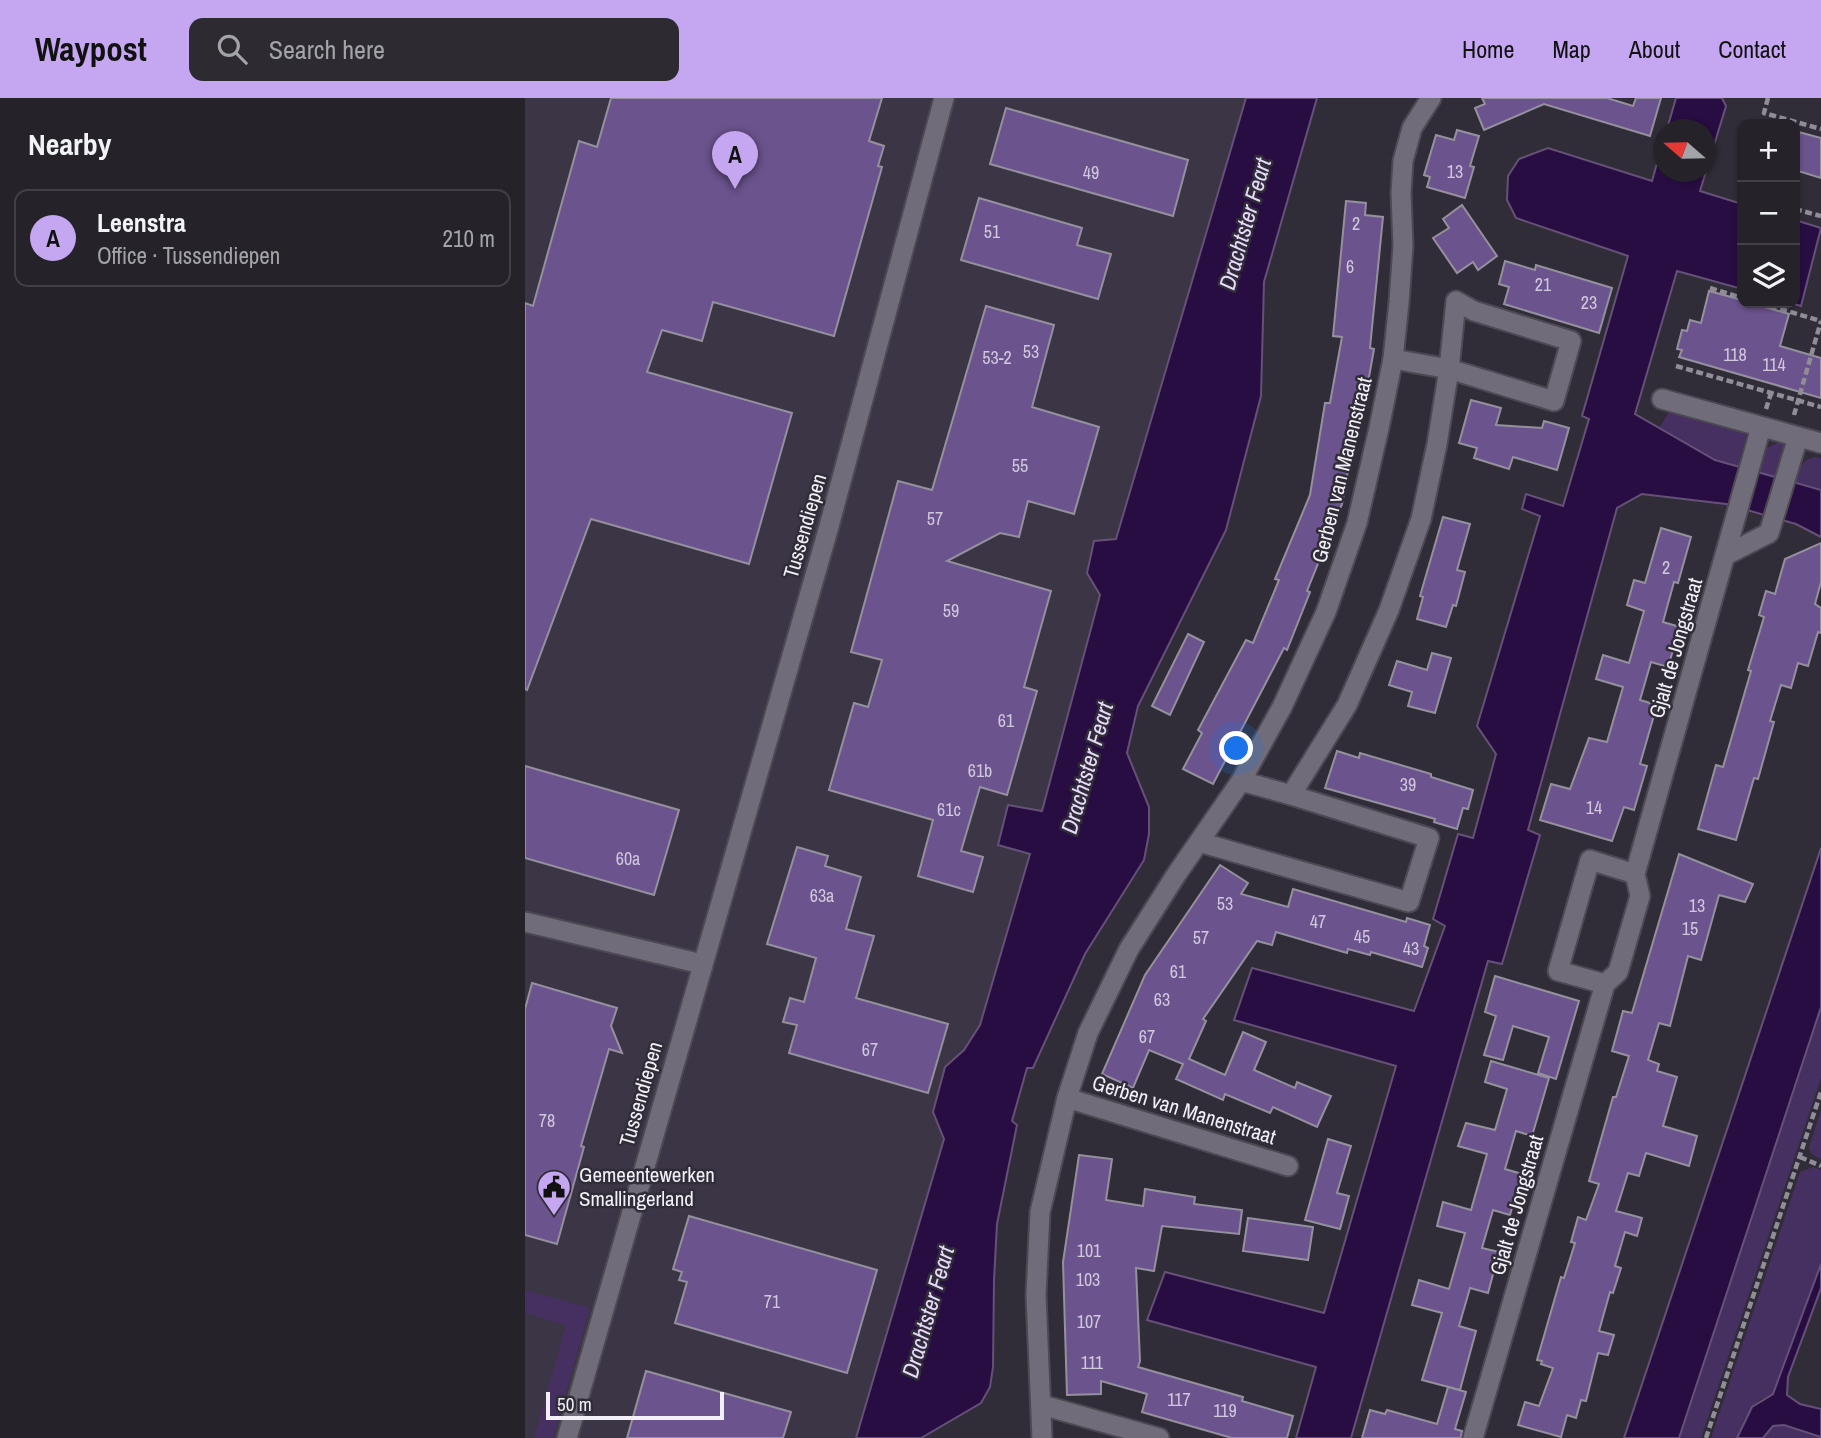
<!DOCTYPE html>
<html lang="en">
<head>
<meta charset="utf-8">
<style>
  :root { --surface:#25222a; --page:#2d2a32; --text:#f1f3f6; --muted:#a3a4a8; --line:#423f47; --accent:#c5a7f1 }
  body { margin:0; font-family:"Archivo Narrow",sans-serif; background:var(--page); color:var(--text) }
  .controls { position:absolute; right:21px; top:21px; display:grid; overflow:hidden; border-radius:14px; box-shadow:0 2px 5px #0004 }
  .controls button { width:63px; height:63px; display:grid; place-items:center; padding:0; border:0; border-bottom:2px solid var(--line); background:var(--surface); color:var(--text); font:35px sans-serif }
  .compass { position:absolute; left:1128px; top:21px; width:63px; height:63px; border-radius:50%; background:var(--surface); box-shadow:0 2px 5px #0004; rotate:290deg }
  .scale { position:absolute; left:21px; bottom:18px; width:178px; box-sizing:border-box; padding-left:7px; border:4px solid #f2eff6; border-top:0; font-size:19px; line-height:24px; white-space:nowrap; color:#f2eff6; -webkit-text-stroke:5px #312d38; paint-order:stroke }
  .you { position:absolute; left:712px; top:651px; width:24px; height:24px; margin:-18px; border:5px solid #fff; border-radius:50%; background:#1a73e8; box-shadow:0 0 0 10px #1a73e833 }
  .badge { display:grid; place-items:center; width:46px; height:46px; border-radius:50%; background:var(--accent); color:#111; font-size:23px; font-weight:700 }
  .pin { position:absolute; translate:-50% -58px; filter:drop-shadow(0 2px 4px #0008) }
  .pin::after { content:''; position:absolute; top:37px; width:24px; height:21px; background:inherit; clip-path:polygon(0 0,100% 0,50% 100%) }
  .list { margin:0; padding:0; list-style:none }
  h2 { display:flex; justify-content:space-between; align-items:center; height:91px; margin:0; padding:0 28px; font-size:30px }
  h2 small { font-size:23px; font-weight:400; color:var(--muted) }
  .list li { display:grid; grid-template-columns:46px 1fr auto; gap:21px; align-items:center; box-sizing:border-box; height:98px; margin:0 14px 14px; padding:0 14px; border:2px solid var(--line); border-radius:14px }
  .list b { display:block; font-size:26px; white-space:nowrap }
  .list p { margin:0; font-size:23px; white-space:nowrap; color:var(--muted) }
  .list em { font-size:23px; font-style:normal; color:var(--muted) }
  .icon { flex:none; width:38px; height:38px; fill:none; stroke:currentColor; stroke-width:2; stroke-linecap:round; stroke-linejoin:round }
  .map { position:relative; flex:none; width:1296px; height:1340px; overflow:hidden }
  header { display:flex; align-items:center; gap:42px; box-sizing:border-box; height:98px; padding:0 35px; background:var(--accent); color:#111 }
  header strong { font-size:33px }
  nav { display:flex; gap:38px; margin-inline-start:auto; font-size:24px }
  .search { width:490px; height:63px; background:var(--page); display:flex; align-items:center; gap:18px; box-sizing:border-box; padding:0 24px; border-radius:14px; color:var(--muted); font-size:26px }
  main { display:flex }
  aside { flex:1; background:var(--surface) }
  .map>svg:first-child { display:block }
</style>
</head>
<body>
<header>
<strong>Waypost</strong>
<div class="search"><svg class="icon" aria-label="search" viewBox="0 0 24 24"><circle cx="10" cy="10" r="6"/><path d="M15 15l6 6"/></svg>Search here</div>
<nav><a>Home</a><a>Map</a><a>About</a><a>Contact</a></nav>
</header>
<main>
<aside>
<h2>Nearby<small></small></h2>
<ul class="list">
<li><span class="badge">A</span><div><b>Leenstra</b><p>Office · Tussendiepen</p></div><em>210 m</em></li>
</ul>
</aside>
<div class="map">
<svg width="1296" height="1340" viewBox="0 0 1296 1340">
  <rect width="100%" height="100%" fill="#312d38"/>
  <polygon fill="#3c3546" points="0,0 721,0 591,441 569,443 562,475 575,497 517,713 483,708 473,747 505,756 455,927 439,952 420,969 408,1014 419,1041 331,1340 0,1340"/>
  <g fill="#463061">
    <polygon points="1145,313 1222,334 1213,369 1190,362 1134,330"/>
    <polygon points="1255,344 1260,348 1252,380 1231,374 1241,350"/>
    <path d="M1290,359L1296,360V392L1270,385C1274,373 1275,362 1290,359Z"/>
    <polygon points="1296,909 1296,980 1176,1340 1154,1340"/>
    <path d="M1296,1012V1061C1289,1058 1285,1056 1284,1049Z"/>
    <polygon points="1288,1069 1296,1072 1296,1166 1248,1296 1234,1302 1220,1320 1212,1340 1186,1340 1275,1074"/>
    <polygon points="0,1192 65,1210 28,1340 9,1340 41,1227 0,1215"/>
    <polygon points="1259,1327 1296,1339 1296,1340 1238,1340 1248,1328"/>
  </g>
  <g fill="#280d42" stroke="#655178" stroke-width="2">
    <polygon points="721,0 792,0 739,184 736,298 701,432 613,608 602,655 624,709 624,736 619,762 560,856 508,970 502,970 487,1023 492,1027 472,1126 469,1182 468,1269 465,1289 456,1305 396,1340 331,1340 419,1041 408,1014 420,969 439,952 455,927 505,756 473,747 483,707 517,713 575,497 562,475 569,443 591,441"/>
    <polygon points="1151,0 1197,0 1201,8 1175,93 1217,106 1217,191 1152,173 1110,316 1190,362 1296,392 1296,439 1271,426 1201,406 1117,396 1092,410 1003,732 1015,737 977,866 963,863 826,1340 771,1340 791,1269 622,1222 640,1174 799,1215 871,968 709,922 727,870 889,913 920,828 908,821 933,736 948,740 971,656 952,628 1015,418 997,411 1001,396 1038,408 1064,321 1057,318 1103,158 991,120 982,102 983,78 994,61 1023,50 1127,83 1138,44 1139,74 1181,74 1181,32 1142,31"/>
    <polygon points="1270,122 1296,130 1276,208 1266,205 1270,205"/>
    <polygon points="1296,750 1296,909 1154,1340 1099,1340"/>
    <polygon points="1296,1166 1296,1190 1263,1279 1262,1297 1275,1306 1296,1311 1296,1339 1259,1327 1248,1328 1238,1340 1212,1340 1227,1309 1248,1296"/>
  </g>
  <g fill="#6b538d" stroke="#95909e" stroke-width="2">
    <polygon points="86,0 357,0 344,43 359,48 353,68 357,69 309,238 188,204 177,243 137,232 122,274 267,315 224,466 66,421 2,592 0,591 0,205 8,208 54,43 72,49"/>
    <polygon points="957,0 1082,0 1108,8 1111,0 1136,0 1125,38 1019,6 959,32 950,10 960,6"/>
    <polygon points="481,10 663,62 648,118 465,66"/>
    <polygon points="932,32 954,38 945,68 949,69 940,100 902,89 905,79 899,77 911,37 929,42"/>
    <polygon points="1270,33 1296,40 1296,80 1270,72"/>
    <polygon points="454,100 557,130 552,147 586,156 573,201 436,162"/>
    <polygon points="821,103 841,105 840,117 858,119 845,250 849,251 838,313 834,312 817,406 782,493 785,494 762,552 759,550 688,686 658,671 677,635 673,632 721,542 728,545 754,482 750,481 785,397 800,305 805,305 817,239 808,238"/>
    <polygon points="937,107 972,158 953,172 948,164 932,175 908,140 924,130 918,121"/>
    <polygon points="980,163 1010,172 1011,167 1087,190 1074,235 979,206 984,189 974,186"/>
    <polygon points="1184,193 1217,202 1217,205 1226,205 1264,216 1255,248 1296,260 1296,300 1154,259 1157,252 1152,251 1157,232 1162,233 1165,222 1176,225"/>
    <polygon points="461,208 529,227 507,309 574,329 549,416 503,403 494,439 475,435 422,463 526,493 499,589 512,593 482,697 455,689 436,753 458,759 448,794 393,778 408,722 304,692 329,605 343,609 357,562 326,554 373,383 407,392"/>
    <polygon points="946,302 976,310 971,327 1017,330 1019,323 1044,330 1032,372 988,359 984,371 949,360 952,350 934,345"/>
    <polygon points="918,419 945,426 932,472 940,474 931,508 928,507 921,529 892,521 898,499 895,498"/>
    <polygon points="1136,430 1166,439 1153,485 1149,484 1138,524 1155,529 1143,569 1126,564 1115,602 1132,607 1115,666 1122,668 1109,712 1099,709 1087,743 1015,722 1026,686 1045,691 1064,640 1082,644 1098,589 1071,581 1078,557 1104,565 1119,513 1102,507 1109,482 1120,485"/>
    <polygon points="1296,445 1296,484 1290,506 1296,510 1296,535 1293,534 1283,568 1273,565 1266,590 1256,587 1245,623 1249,624 1233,681 1229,680 1211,742 1173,731 1191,667 1198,669 1226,573 1223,572 1239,519 1234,517 1241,493 1250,496 1260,461"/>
    <polygon points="663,536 679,544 645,617 627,608"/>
    <polygon points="907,555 926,560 910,615 883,608 887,594 864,587 872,563 902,572"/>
    <polygon points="812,653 834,660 835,655 906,676 906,679 948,692 943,711 938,710 932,731 909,724 910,721 800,690"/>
    <polygon points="0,668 154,712 129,797 0,760"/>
    <polygon points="272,749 303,758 300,768 336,779 321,831 349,838 331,900 423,926 403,995 264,955 272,927 258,924 265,900 279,904 291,860 242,846"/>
    <polygon points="1154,756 1228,786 1220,804 1194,797 1176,862 1163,858 1145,928 1134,925 1123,962 1134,966 1132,973 1152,979 1138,1028 1172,1038 1164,1068 1121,1055 1114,1078 1103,1075 1091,1113 1117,1120 1112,1138 1100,1134 1090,1168 1096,1170 1088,1195 1085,1194 1074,1233 1089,1237 1083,1257 1073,1255 1061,1303 1056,1302 1051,1320 1042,1317 1036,1339 993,1327 1000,1304 1014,1308 1028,1270 1016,1266 1017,1263 1012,1262 1036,1179 1039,1180 1050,1145 1046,1144 1053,1119 1061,1122 1074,1086 1064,1083 1088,999 1091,999 1104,958 1087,953 1098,913 1107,915"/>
    <polygon points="695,767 723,785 716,796 763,809 768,791 881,824 882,820 905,827 899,848 903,850 897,869 846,854 845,857 823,851 822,855 751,834 747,847 732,843 678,921 681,923 664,961 700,977 718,934 741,944 729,972 770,990 772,984 806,998 792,1029 748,1009 745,1015 700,996 698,1002 651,981 658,966 624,952 608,990 577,976 620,877"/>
    <polygon points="970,878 1054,903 1031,981 1013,975 1024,939 988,928 978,962 959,957 971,918 960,914"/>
    <polygon points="7,885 92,910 86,928 97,955 84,951 56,1048 59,1049 32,1146 0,1137 0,911"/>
    <polygon points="966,963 1024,980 1007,1038 991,1033 980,1071 997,1076 985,1117 968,1112 957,1150 974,1154 963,1195 945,1190 934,1228 951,1233 935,1292 897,1282 917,1215 887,1207 894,1182 924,1191 940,1135 912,1128 918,1104 946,1112 962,1056 933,1048 941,1025 970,1032 982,991 960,984"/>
    <polygon points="803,1041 826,1048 812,1095 824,1098 815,1131 780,1122"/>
    <polygon points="554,1057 587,1061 581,1102 618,1108 620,1091 670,1099 669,1106 717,1112 714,1136 637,1128 629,1173 611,1170 615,1263 613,1269 718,1299 717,1303 768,1318 762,1340 707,1340 627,1317 617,1314 622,1296 576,1283 576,1296 542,1297 538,1164"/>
    <polygon points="164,1118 352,1172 322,1275 150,1225 162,1184 154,1182 157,1174 148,1171"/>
    <polygon points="723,1120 788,1129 783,1162 718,1153"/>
    <polygon points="121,1273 266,1314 258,1340 102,1340"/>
    <polygon points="923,1289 941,1294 930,1331 937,1333 936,1340 837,1340 845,1312 860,1316 862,1312 912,1326"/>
  </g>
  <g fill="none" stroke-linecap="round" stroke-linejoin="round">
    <g stroke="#4d4953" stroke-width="23">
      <g id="minor">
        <polygon points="931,203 949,213 1046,243 1029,303 924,271"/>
        <polyline points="1137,301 1296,345"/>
        <polyline points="1201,457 1244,435 1273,339"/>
        <polyline points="716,683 766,697 822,607 864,512 896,421 912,346 924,271 868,261"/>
        <polyline points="674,744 884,804 904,740 766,697"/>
        <polyline points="0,824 177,866"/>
        <polyline points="1080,886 1033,873 1065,762 1110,776"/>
        <polyline points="542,1000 763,1068"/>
        <polyline points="517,1307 634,1340"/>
        <polyline points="42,1340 303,432 419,0"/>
        <polyline points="517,1340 511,1197 515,1114 542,1000 563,935 604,851 651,777 716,683 757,609 801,514 832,425 854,330 868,261 874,204 878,148 876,95 878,63 887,30 906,0"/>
        <polyline points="948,1340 1080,886 1093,874 1115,798 1110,776 1236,329"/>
      </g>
    </g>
    <g stroke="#908d96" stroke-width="4.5" stroke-dasharray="7 3.5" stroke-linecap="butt">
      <polyline points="1243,0 1239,15 1296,31"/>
      <polyline points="1213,94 1217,95"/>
      <polyline points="1270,111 1296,118"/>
      <polyline points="1185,190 1217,200"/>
      <polyline points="1235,205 1296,223"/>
      <polyline points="1151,268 1296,309"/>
      <polyline points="1241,311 1246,295"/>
      <polyline points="1269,317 1296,223"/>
      <polyline points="1275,1059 1296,1068"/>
      <polyline points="1181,1340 1296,994"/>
    </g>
    <use href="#minor" stroke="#716c79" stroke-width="19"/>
  </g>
  <defs>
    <g id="civic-pin" transform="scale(1.75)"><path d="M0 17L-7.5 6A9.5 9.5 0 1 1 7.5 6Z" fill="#c5a7f1" stroke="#312d38"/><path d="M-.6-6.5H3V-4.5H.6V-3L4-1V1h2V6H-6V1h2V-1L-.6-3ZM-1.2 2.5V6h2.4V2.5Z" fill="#111"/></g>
  </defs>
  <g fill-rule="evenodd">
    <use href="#civic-pin" x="29" y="1089"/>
  </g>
  <g text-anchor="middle" stroke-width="5" stroke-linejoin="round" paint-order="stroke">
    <g font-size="18" fill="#d0c8dc">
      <text x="930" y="80">13</text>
      <text x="566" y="81">49</text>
      <text x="831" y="132">2</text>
      <text x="467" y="140">51</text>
      <text x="825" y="175">6</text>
      <text x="1018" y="193">21</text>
      <text x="1064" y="211">23</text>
      <text x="506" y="260">53</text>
      <text x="1210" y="263">118</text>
      <text x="472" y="266">53-2</text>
      <text x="1249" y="273">114</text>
      <text x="495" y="374">55</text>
      <text x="410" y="427">57</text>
      <text x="1141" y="476">2</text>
      <text x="426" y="519">59</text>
      <text x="481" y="629">61</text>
      <text x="455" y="679">61b</text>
      <text x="883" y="693">39</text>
      <text x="1069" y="716">14</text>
      <text x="424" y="718">61c</text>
      <text x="103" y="767">60a</text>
      <text x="297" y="804">63a</text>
      <text x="700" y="812">53</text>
      <text x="1172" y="814">13</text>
      <text x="793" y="830">47</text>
      <text x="1165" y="837">15</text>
      <text x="837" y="845">45</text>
      <text x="676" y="846">57</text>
      <text x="886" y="857">43</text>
      <text x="653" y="880">61</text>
      <text x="637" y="908">63</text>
      <text x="622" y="945">67</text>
      <text x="345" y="958">67</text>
      <text x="22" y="1029">78</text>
      <text x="564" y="1159">101</text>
      <text x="563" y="1188">103</text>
      <text x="247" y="1210">71</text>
      <text x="564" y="1230">107</text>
      <text x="567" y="1271">111</text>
      <text x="654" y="1308">117</text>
      <text x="700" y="1319">119</text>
    </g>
    <g font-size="21" fill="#f2eff6" stroke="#312d38">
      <text transform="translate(817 372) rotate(-76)" y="7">Gerben van Manenstraat</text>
      <text transform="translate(280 428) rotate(-74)" y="7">Tussendiepen</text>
      <text transform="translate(1151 550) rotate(-74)" y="7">Gjalt de Jongstraat</text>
      <text transform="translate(116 996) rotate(-74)" y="7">Tussendiepen</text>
      <text transform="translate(659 1012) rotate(17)" y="7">Gerben van Manenstraat</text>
      <text transform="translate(992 1107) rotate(-74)" y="7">Gjalt de Jongstraat</text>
    </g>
    <g font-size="21" fill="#f2eff6" stroke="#312d38" text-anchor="start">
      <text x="54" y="1084">Gemeentewerken<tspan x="54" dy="24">Smallingerland</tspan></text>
    </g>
    <g font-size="23" font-style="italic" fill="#e7dafd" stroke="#312d38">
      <text transform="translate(720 126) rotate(-74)" y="8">Drachtster Feart</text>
      <text transform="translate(562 670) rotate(-74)" y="8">Drachtster Feart</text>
      <text transform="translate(403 1214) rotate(-74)" y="8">Drachtster Feart</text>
    </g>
  </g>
</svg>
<div class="controls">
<button>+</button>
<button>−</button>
<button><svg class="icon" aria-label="layers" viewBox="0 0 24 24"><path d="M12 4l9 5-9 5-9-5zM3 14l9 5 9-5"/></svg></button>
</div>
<svg class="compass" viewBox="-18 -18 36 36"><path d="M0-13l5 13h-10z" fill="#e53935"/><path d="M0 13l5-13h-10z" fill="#a3a4a8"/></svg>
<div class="scale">50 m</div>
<div class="you"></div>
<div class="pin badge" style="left:210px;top:91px">A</div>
</div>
</main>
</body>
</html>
